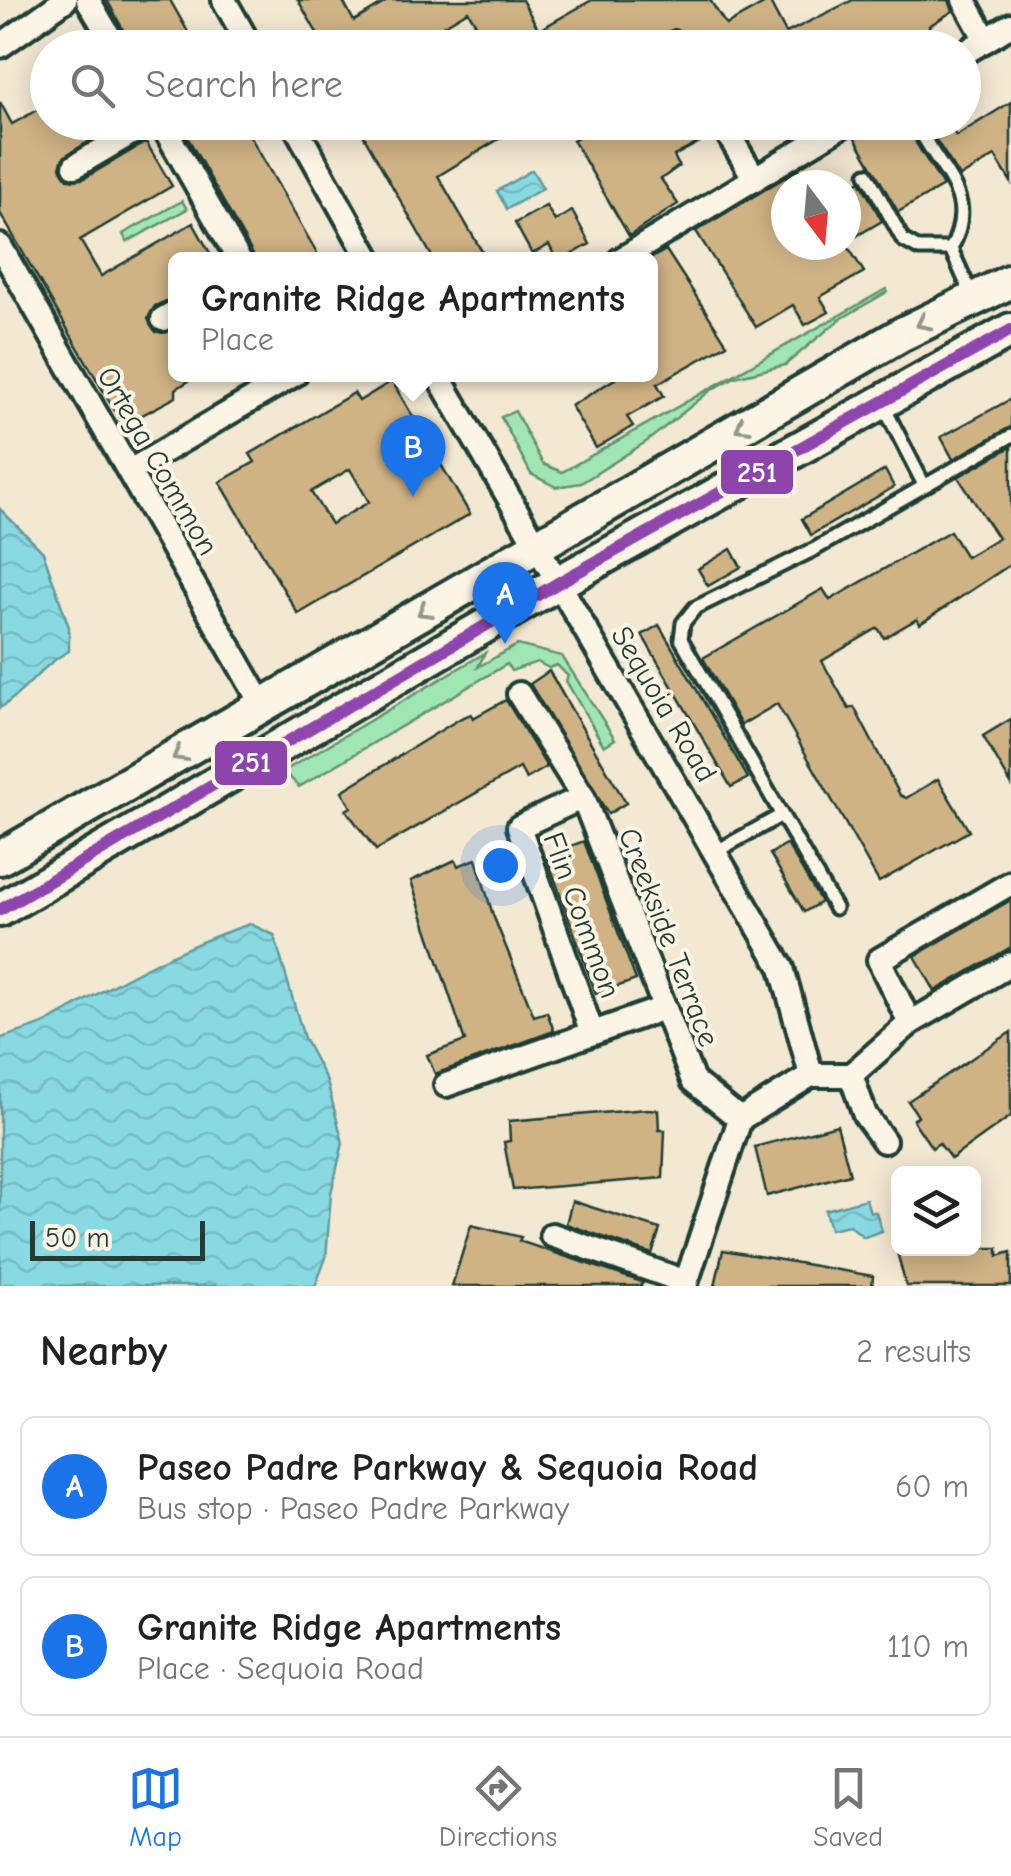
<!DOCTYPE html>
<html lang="en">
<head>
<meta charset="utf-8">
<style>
  :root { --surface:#fff; --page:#f2f2f2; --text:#222; --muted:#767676; --line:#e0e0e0; --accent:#1a73e8 }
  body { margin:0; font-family:"Comic Neue",sans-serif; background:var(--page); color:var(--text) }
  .controls { position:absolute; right:30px; bottom:30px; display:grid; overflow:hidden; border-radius:15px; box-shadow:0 5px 25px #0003 }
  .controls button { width:90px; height:90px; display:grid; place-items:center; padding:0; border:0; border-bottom:2px solid var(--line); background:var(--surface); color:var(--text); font:50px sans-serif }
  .compass { position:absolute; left:771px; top:170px; width:90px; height:90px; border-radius:50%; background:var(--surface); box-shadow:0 5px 25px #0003; rotate:164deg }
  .scale { position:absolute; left:30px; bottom:25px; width:175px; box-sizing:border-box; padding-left:10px; border:5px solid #1f3d34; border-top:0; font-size:28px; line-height:35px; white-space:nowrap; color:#1f3d34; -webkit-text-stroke:8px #fcf5e5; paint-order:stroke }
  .you { position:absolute; left:500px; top:865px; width:35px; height:35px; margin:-25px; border:8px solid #fff; border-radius:50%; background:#1a73e8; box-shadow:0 0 0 15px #1a73e833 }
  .badge { display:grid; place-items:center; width:65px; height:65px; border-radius:50%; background:var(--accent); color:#fff; font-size:32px; font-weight:700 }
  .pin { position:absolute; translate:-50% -82px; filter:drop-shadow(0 2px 5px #0008) }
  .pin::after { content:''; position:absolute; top:52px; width:35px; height:30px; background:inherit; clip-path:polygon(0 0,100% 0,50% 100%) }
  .popup { position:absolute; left:168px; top:252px; width:490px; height:130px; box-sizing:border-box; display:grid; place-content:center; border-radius:15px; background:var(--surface); filter:drop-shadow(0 2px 8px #0005); font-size:32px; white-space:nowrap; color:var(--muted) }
  .popup b { font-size:38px; color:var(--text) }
  .popup::after { content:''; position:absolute; left:50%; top:100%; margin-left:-20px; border:20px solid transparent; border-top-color:var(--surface) }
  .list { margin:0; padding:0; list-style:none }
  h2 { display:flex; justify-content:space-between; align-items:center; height:130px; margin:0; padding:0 40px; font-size:42px }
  h2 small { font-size:32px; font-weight:400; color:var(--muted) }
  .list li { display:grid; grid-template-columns:65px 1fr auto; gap:30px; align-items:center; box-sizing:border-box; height:140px; margin:0 20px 20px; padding:0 20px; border:2px solid var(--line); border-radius:15px }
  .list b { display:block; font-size:38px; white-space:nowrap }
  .list p { margin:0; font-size:32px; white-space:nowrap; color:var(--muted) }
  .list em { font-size:32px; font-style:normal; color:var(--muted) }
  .icon { flex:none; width:55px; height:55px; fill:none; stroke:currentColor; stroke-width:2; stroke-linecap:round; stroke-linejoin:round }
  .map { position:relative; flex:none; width:1011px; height:1286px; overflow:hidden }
  .search { position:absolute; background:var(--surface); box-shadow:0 5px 25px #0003; left:30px; right:30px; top:30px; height:110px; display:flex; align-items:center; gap:25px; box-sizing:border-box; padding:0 35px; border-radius:55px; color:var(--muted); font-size:38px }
  .sheet { height:450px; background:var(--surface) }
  nav { display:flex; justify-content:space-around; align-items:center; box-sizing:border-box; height:140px; border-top:2px solid var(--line); background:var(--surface); font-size:28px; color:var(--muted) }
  nav a { display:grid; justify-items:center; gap:5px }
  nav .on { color:var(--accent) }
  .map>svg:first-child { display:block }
</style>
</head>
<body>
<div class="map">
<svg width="1011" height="1286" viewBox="0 0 1011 1286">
  <defs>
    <pattern id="water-waves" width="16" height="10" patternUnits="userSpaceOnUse" patternTransform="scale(2.5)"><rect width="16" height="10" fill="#89d9e3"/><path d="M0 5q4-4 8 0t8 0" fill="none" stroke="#76bbc3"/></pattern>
  </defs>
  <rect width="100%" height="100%" fill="#f3e8d2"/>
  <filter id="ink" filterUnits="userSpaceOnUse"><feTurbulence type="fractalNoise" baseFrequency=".01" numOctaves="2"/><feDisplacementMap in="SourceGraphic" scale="20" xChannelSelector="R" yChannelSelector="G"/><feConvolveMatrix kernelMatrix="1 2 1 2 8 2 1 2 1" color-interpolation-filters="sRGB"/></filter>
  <g filter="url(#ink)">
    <g fill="#a0e6b2" stroke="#609273" stroke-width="2.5">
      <polygon points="182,201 187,209 127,242 123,234"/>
      <polygon points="886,289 887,292 839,320 785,365 735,377 710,391 646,442 581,483 556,487 531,474 501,417 515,411 543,464 562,472"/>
      <polygon points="517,645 562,656 615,739 604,746 566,681 568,676 557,665 549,668 537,662 511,671 507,664 299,787 284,771 485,653 478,667"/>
    </g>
    <g fill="url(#water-waves)" stroke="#5f9b9d" stroke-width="2.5">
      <polygon points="532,170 543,188 507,209 497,191"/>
      <path d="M0,509L43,552L69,627V651C40,666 27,691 0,708Z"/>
      <path d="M250,924L274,935L304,1038L327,1082L343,1143L331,1193L326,1258L315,1286H0V1039C16,1032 35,1029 51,1020C116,983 178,947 250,924Z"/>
      <polygon points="866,1199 870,1212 876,1212 882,1231 864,1237 849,1225 830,1229 825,1210"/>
    </g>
    <g fill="#d0b385" stroke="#1f3d34" stroke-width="2.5" fill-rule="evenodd">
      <polygon points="107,0 170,0 197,48 133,48"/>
      <polygon points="298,0 342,0 354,21 389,0 522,0 539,30 592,0 710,0 726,25 769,1 786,33 853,0 949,0 953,11 929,26 940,48 691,48 683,32 674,29 662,35 660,48 490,48 468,11 406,48 291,48 317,33"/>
      <polygon points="0,102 12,124 48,104 48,122 120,122 63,158 60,167 68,179 83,179 146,142 172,186 80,240 101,276 193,223 214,260 176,260 176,297 155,306 148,318 156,332 176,329 176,374 200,374 176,389 176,397 123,425 0,213"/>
      <polygon points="1011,102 1011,182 995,156 960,177 934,137 951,127 956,136"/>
      <polygon points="179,122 242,122 321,260 256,260"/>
      <polygon points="356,122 493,122 502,137 438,176 487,260 434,260"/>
      <polygon points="570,122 703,122 711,136 674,156 679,166 661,179 678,204 629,236 573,140 578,137"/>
      <polygon points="863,122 912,122 916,143 943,186 898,212 854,136"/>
      <polygon points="799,169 809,185 786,185 786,245 847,245 864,272 820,297 829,312 805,325 793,305 756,327 696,231"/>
      <polygon points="860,181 882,221 846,242 846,189"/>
      <polygon points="546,206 555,221 572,211 590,244 562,260 557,260 549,245 532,254 515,223"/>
      <polygon points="666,250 727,344 657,384 664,396 627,417 633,426 596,448 571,406 623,374 650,374 650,259"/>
      <path d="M392,381L470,514L298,614L220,482L255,462L250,454L354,393L359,401ZM350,469L369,502L331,524L311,492Z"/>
      <polygon points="1011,399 1011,427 953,459 941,437"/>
      <polygon points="1011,447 1011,564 920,624 917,619 884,638 878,628 822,661 849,709 854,707 900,795 906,798 938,779 969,831 879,882 777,704 741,725 703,658 823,589 830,600 950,531 966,557 998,538 958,477"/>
      <polygon points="885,470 894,487 811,535 802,519"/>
      <polygon points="731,549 741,567 708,586 698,569"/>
      <polygon points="659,625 748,778 731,787 642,635"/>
      <polygon points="549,671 626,803 608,814 530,684"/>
      <polygon points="506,700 547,767 526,779 520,768 376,850 346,810 351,807 342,791 461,718 471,714 473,718"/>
      <polygon points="1011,719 1011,784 983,736"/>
      <polygon points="584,841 636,980 596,994 546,855"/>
      <polygon points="787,844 821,902 804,912 770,854"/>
      <polygon points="476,859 493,915 534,1016 547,1012 554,1031 435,1074 427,1055 465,1041 411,881 455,860 458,866"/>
      <polygon points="1011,900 1011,947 935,991 915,956"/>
      <polygon points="1011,1032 1011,1116 951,1159 939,1143 932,1148 913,1120 918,1116 908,1101"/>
      <polygon points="647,1109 658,1110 659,1130 665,1130 663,1178 513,1190 504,1142 510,1141 509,1121"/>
      <polygon points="837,1125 850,1174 767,1196 755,1147"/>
      <polygon points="572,1201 660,1229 652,1254 566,1224"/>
      <polygon points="471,1225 521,1237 519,1241 642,1282 641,1286 452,1286"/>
      <polygon points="896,1248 998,1248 998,1256 1011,1252 1011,1286 906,1286"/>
      <polygon points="723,1250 873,1276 872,1286 715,1286"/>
    </g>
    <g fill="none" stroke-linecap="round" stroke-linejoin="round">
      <g stroke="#1f3d34" stroke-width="19">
        <g id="service">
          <path d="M924,138C949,181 976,200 951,249L973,298"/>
          <polyline points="867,174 903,240 919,249 951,249"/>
          <polyline points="883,405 924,485"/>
          <polyline points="717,851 780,816"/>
          <polyline points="835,908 681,639 683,623 695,608 815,549 1011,436"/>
        </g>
      </g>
      <g stroke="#1f3d34" stroke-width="30">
        <g id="minor">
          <polyline points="88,0 116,48"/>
          <polyline points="224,0 251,48"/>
          <polyline points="964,0 986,40"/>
          <polyline points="674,44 676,48"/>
          <polyline points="0,46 65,0"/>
          <polyline points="964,53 1011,25"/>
          <polyline points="161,122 239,260"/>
          <polyline points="293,122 370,260"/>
          <polyline points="721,122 755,179"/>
          <polyline points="75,166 150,122"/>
          <polyline points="0,246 263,706"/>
          <polyline points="620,260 848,122"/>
          <polyline points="163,319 175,312"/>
          <polyline points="437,374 782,968 811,1075"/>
          <polyline points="130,471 295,374"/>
          <polyline points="519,694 583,797 693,1081 740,1119"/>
          <polyline points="583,797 519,827 592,1033"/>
          <polyline points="910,1023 879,960 1011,883"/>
          <polyline points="851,1075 865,1115 884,1141"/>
          <polyline points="446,1085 661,1009"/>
          <polyline points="740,1119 811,1075 851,1075 910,1023 1011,964"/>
          <polyline points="552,1235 686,1282"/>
          <polyline points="685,1286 740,1119"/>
        </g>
      </g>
      <g stroke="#1f3d34" stroke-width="40">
        <g id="secondary">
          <polyline points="0,858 902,334 1011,281"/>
          <polyline points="0,910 558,583 1011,330"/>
        </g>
      </g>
      <use href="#service" stroke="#fcf5e5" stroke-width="11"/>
      <use href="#minor" stroke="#fcf5e5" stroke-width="22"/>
      <use href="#secondary" stroke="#fcf5e5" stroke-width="32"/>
      <g stroke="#fcf5e5" stroke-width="20">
        <polyline id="bus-1" points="0,910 558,583 1011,330"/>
      </g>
      <use href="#bus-1" stroke="#8e44ad" stroke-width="12"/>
    </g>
    <defs><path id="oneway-chevron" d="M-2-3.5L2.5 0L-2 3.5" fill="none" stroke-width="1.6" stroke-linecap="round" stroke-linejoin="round" transform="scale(2.5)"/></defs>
    <g stroke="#8e998c">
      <use href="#oneway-chevron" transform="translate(923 323) rotate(153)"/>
      <use href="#oneway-chevron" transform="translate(742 427) rotate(150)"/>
      <use href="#oneway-chevron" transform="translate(424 611) rotate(149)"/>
      <use href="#oneway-chevron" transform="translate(179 755) rotate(150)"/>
    </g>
  </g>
  <g text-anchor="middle" stroke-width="8" stroke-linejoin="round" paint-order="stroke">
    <g font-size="30" fill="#1f3d34" stroke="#fcf5e5">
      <text transform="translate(158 461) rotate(60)" y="10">Ortega Common</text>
      <text transform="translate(664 704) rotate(59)" y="10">Sequoia Road</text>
      <text transform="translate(582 915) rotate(70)" y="10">Flin Common</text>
      <text transform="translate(669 937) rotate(69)" y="10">Creekside Terrace</text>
    </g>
  </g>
  <g stroke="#fcf5e5" stroke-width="4">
    <rect x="719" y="448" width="76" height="48" rx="10" fill="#8e44ad"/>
    <rect x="213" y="739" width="76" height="48" rx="10" fill="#8e44ad"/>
  </g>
  <g font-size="28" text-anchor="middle" font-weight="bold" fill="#fff">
    <text x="757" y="482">251</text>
    <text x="251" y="772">251</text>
  </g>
</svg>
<div class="controls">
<button><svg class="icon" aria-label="layers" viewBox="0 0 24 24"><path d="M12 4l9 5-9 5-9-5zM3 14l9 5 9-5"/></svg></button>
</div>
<svg class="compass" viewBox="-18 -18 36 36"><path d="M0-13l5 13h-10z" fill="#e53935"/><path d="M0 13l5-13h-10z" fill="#767676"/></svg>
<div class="scale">50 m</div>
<div class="you"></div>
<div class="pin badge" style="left:505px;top:644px">A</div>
<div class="pin badge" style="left:413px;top:497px">B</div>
<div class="popup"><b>Granite Ridge Apartments</b>Place</div>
<div class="search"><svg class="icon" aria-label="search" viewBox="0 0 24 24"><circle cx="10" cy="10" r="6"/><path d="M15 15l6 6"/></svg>Search here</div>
</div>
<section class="sheet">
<h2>Nearby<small>2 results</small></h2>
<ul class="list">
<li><span class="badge">A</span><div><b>Paseo Padre Parkway &amp; Sequoia Road</b><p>Bus stop · Paseo Padre Parkway</p></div><em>60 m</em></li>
<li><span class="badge">B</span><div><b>Granite Ridge Apartments</b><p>Place · Sequoia Road</p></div><em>110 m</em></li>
</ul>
</section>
<nav>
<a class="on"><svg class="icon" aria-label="map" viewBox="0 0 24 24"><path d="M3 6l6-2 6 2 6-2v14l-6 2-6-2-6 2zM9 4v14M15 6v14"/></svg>Map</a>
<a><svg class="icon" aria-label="directions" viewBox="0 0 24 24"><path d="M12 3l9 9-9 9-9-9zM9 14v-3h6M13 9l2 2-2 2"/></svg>Directions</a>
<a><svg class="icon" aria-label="saved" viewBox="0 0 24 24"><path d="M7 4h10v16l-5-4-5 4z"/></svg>Saved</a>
</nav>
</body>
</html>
